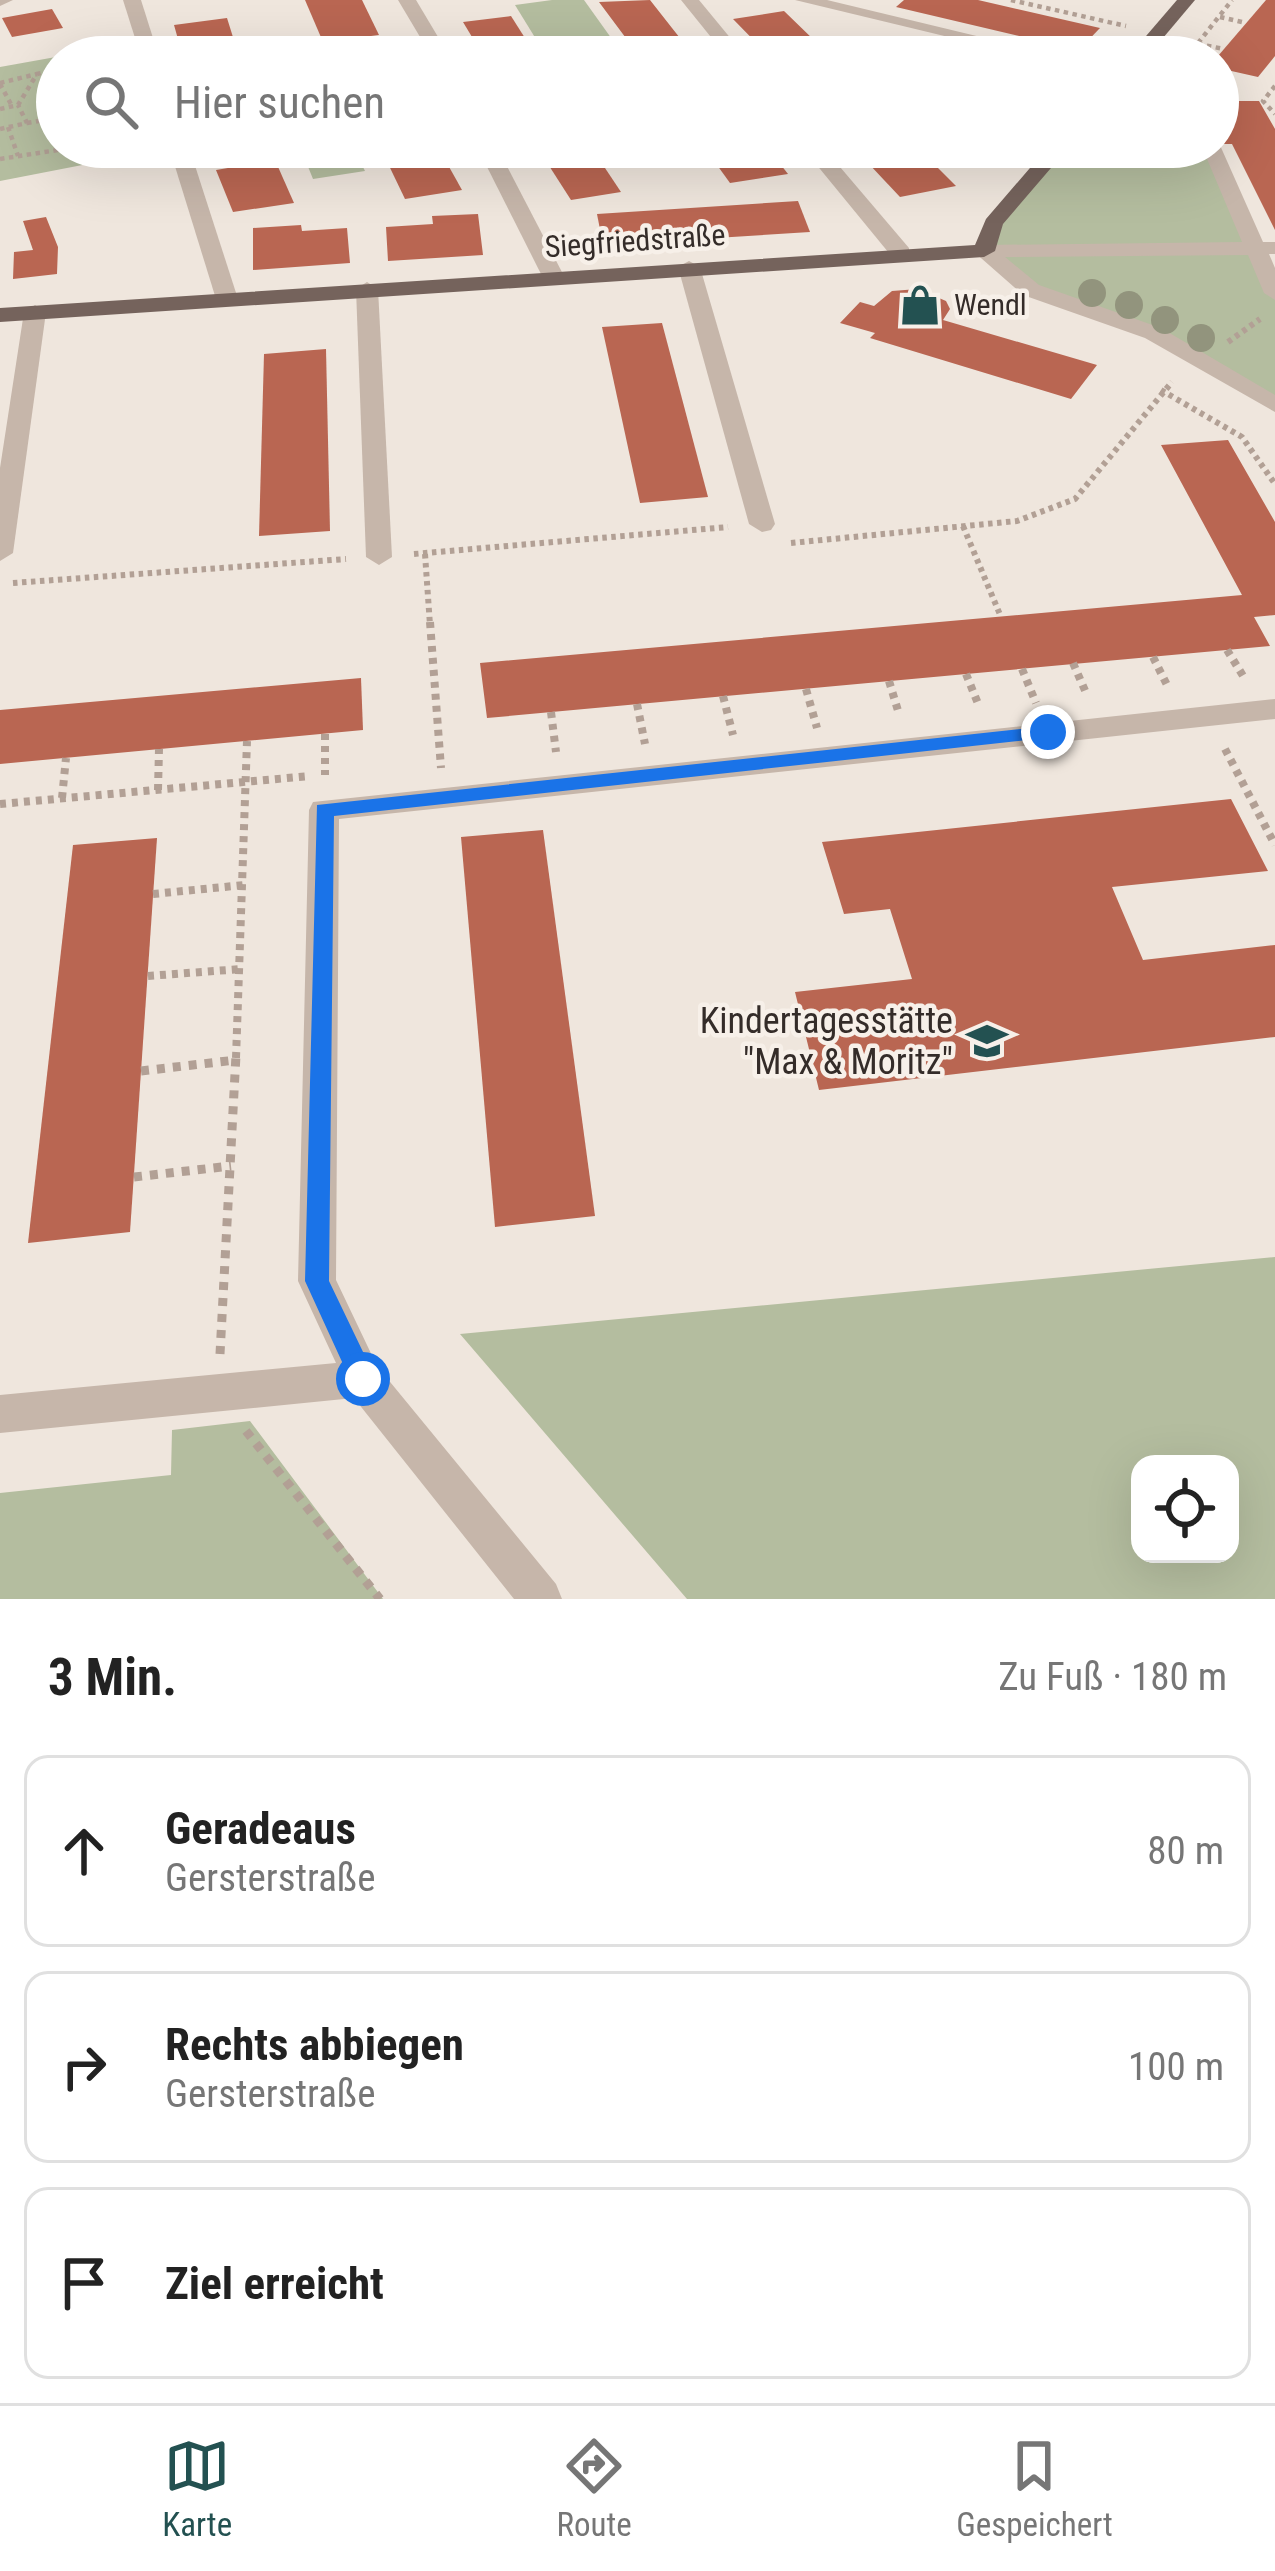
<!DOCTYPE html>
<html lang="de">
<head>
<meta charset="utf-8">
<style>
  :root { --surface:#fff; --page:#f6f6f6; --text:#222; --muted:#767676; --line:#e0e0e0; --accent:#235151 }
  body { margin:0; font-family:"Roboto Condensed",sans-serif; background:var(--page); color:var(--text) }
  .controls { position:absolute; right:36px; bottom:36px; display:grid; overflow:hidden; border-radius:24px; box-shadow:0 12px 48px #0002 }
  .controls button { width:108px; height:108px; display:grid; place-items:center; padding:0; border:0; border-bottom:3px solid var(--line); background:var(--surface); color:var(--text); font:60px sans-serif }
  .stop { position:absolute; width:36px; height:36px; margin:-27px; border:9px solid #1a73e8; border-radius:50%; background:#fff }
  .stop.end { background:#1a73e8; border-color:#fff; box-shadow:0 3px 12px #0008 }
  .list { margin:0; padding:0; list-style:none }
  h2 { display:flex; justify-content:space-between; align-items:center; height:156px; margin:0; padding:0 48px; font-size:51px }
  h2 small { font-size:39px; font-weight:400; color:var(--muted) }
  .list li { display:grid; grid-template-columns:78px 1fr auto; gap:36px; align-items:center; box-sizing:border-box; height:192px; margin:0 24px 24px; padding:0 24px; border:3px solid var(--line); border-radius:24px }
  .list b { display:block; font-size:45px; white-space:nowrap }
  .list p { margin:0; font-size:39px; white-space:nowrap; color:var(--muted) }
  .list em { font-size:39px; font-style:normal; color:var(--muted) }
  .icon { flex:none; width:66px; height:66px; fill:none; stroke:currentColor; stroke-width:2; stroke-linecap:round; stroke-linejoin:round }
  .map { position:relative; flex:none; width:1275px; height:1599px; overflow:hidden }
  .search { position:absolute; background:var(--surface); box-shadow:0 12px 48px #0002; left:36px; right:36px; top:36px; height:132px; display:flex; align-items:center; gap:30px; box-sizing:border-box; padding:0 42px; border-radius:66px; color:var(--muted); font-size:45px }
  .sheet { height:804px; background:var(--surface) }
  nav { display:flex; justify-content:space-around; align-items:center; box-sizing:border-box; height:168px; border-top:3px solid var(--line); background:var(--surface); font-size:33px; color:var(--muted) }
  nav a { display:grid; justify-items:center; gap:6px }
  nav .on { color:var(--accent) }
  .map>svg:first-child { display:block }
</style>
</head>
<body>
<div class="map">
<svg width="1275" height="1599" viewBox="0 0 1275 1599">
  <rect width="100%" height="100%" fill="#efe6dd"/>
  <g fill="#b4bd9f" fill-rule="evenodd">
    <polygon points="552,0 584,0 619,49 547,57 515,5"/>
    <polygon points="145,41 150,57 57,57 57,147 175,147 0,181 0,67"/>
    <polygon points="300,147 353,147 365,171 313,179"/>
    <polygon points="1059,147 1212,147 1275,293 1275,405 1204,359 1064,302 984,251 993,223"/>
    <path d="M1275,1257V1599H687L460,1334ZM1140,1464H1230V1554H1140Z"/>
    <polygon points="250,1421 383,1599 0,1599 0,1493 171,1475 172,1430"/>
  </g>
  <g fill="#b96652">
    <polygon points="305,0 362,0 379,35 323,42"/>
    <polygon points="650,0 672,28 695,57 640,57 599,2"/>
    <polygon points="904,0 978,0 1100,28 1079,50 896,7"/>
    <polygon points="1266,0 1275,0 1275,56 1258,77 1218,68 1218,56"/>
    <polygon points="52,9 63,28 12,37 2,18"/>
    <polygon points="784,11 816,42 832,57 770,57 733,19"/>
    <polygon points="511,16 537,57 484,57 463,22"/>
    <polygon points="227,18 237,50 183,57 174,25"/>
    <polygon points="1218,101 1259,101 1275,129 1275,230 1232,144 1218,144"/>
    <polygon points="380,147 438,147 462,190 405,199"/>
    <polygon points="537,147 591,147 621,192 571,200"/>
    <polygon points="704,147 767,147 788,174 730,183"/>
    <polygon points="853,147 917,147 956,186 900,197"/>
    <polygon points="275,160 294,203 233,212 216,170"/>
    <polygon points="798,201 810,232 603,245 597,214"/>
    <polygon points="478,214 483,255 388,261 386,227 433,224 432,216"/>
    <polygon points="46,217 58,247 57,274 13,279 14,252 33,250 23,221"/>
    <polygon points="301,225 302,231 347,228 350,263 253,270 253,228"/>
    <polygon points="918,289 946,301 950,309 943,320 1097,365 1071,399 870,338 875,333 840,323 860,302 874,306 892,291"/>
    <polygon points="662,323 708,497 640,503 602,327"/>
    <polygon points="326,349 330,531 259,536 264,354"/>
    <polygon points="1228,440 1275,522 1275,615 1254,617 1270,646 487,718 480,663 1242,595 1161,445"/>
    <polygon points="361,678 363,730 0,764 0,710"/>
    <polygon points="1231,799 1268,871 1112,887 1143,960 1275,945 1275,1037 819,1090 795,992 912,979 890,909 844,914 822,842"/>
    <polygon points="543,830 595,1216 495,1227 461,837"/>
    <polygon points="157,838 130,1232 28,1243 73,845"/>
  </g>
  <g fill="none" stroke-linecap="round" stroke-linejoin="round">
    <g stroke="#b2a095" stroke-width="4.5" stroke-dasharray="4.5 4.5" stroke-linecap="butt">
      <polyline points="1011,0 1126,26"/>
      <polyline points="1220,17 1246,23"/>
      <polyline points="1198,44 1224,49"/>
      <polyline points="1187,57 1232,0"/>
      <polyline points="0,83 37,74"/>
      <polyline points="0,84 12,106"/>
      <polyline points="1275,86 1263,101 1275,114"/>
      <polyline points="0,109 18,105 37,74 57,69"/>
      <polyline points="27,123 57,118"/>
      <polyline points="8,127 18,156"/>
      <polyline points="0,129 27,123 18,105"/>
      <polyline points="0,159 77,147"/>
    </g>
    <g stroke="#b2a095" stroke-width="6" stroke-dasharray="4.5 4.5" stroke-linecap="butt">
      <polyline points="1228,342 1260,319"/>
      <polyline points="1161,390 1242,437 1275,484"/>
      <polyline points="963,526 1001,617"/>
      <polyline points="791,543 1017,521 1075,499 1172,382"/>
      <polyline points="414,554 728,527"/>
      <polyline points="425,554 430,625"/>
      <polyline points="13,583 346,559"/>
    </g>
    <g stroke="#b2a095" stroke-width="8" stroke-dasharray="6 6" stroke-linecap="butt">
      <polyline points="430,622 441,768"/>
      <polyline points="1227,650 1245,679"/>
      <polyline points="1153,657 1168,687"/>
      <polyline points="1073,663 1087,695"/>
      <polyline points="1022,669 1036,703"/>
      <polyline points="966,674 979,706"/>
      <polyline points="889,681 899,714"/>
      <polyline points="806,689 817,728"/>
      <polyline points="723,696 733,735"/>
      <polyline points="637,704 645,744"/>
      <polyline points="551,712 556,752"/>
      <polyline points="325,734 325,775"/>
      <polyline points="1225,749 1275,845"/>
      <polyline points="158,790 159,749"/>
      <polyline points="62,798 66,758"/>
      <polyline points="0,804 310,776"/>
      <polyline points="153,894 244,885"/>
      <polyline points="148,976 241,969"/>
      <polyline points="236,1058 247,741"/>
    </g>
    <g stroke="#b2a095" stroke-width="9" stroke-dasharray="8 8" stroke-linecap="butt">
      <polyline points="141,1071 236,1060"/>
      <polyline points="134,1177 231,1166"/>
      <polyline points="220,1354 236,1055"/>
      <polyline points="246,1431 380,1599"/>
    </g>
    <g fill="#c6b6aa" fill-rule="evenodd">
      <polygon points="0,0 13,0 0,6"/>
      <polygon points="123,0 141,0 159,57 141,57"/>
      <polygon points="398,0 416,0 450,57 432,57"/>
      <polygon points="681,0 699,0 746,57 727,57"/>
      <polygon points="795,0 827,0 1064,57 1031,57"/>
      <polygon points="1219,143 1263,242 1275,242 1275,254 1269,254 1275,268 1275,300 1264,293 1248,255 1005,257 1039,285 1161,328 1275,395 1275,412 1145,338 1023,295 973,251 984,245 1242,242 1202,147 1218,147"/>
      <polygon points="169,147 189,147 238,299 235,304 227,306 216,299"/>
      <polygon points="477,147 497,147 564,276 561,281 542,276"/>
      <polygon points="802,147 823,147 909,248 909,258 893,258"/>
      <polygon points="689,261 700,267 775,524 771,530 762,532 749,524 678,267"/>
      <polygon points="367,282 378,289 392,557 379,565 366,557 356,289"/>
      <polygon points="35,305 46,312 13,553 0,561 0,468 24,312"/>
      <polygon points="1275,699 1275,719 339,819 336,1280 377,1366 556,1584 562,1599 514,1599 354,1398 0,1433 0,1395 336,1363 298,1281 309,810 313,802"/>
    </g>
    <g fill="#75635c" fill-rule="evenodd">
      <polygon points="1177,0 1195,0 1147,57 1128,57"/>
      <polygon points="1048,147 1069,147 1003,224 995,251 984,257 0,322 0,308 975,245 986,219"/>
    </g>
  </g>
  <g fill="#92947d">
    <circle cx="1092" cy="293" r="14"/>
    <circle cx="1129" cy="305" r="14"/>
    <circle cx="1165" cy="320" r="14"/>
    <circle cx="1201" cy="338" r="14"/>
  </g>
  <polygon fill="#1a73e8" points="1048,726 1058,732 1055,737 334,816 329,1281 376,1379 363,1391 354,1388 305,1281 317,805"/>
  <defs>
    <g id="shop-bare" transform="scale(3.24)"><path d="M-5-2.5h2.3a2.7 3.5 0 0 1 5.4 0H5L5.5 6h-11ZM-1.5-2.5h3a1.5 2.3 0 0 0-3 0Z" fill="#235151" stroke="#f7f0e9" stroke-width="2.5" paint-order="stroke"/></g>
    <g id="school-bare" transform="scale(3.24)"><path d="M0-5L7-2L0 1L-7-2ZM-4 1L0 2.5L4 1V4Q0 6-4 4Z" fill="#235151" stroke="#f7f0e9" stroke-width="2.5" paint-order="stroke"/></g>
  </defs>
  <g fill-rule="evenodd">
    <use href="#shop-bare" x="920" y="305"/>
    <use href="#school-bare" x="987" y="1041"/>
  </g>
  <g text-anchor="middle" stroke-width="9" stroke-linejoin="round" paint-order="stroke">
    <g font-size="30" fill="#342c29" stroke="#f7f0e9">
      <text transform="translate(635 241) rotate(-4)" y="10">Siegfriedstraße</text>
    </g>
    <g font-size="30" fill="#342c29" stroke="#f7f0e9" text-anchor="start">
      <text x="954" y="315">Wendl</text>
    </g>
    <g font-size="36" fill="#342c29" stroke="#f7f0e9" text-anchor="end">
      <text x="953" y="1033">Kindertagesstätte<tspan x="953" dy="41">"Max &amp; Moritz"</tspan></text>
    </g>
  </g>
</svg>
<div class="controls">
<button><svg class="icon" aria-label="locate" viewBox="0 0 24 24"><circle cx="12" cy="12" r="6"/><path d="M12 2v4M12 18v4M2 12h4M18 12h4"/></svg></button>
</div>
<div class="stop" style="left:363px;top:1379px"></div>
<div class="stop end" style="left:1048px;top:732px"></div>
<div class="search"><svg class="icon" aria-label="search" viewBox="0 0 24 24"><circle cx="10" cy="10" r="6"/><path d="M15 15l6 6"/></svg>Hier suchen</div>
</div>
<section class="sheet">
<h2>3 Min.<small>Zu Fuß · 180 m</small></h2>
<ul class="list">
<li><svg class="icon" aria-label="ahead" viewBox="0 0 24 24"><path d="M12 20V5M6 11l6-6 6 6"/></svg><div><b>Geradeaus</b><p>Gersterstraße</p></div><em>80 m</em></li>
<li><svg class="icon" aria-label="right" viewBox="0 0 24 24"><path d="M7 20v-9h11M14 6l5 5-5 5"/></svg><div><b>Rechts abbiegen</b><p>Gersterstraße</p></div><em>100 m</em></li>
<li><svg class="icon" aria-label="arrive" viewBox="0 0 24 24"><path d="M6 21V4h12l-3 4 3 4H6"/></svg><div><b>Ziel erreicht</b></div></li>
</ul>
</section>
<nav>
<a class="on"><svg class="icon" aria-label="map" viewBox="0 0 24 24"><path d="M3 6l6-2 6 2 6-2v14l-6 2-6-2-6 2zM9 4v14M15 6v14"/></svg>Karte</a>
<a><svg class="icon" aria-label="directions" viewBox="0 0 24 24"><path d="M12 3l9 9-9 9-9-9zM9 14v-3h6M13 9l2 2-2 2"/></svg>Route</a>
<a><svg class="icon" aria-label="saved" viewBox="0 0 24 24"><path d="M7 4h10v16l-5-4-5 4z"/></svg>Gespeichert</a>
</nav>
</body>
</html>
